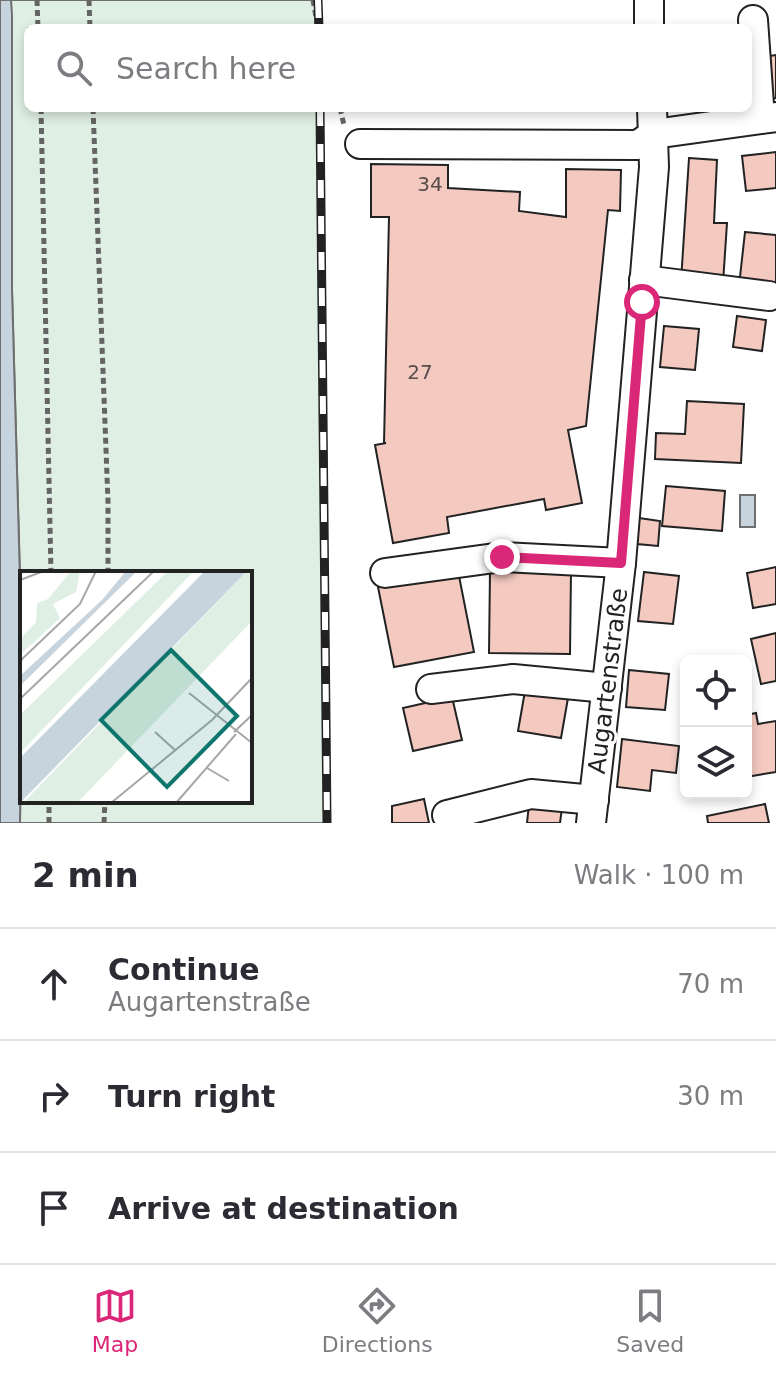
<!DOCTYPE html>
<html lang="en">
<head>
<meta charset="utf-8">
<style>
  :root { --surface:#fff; --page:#f7f7f7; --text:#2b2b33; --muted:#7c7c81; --line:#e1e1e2; --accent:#db2777 }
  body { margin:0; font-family:"DejaVu Sans",sans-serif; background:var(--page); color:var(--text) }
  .controls { position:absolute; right:24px; bottom:24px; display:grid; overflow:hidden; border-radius:12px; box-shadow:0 4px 12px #0003 }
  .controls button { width:72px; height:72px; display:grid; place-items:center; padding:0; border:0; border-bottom:2px solid var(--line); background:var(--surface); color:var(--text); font:40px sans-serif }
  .stop { position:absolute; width:24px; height:24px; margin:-18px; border:6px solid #db2777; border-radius:50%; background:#fff }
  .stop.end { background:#db2777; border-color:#fff; box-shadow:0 2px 8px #0008 }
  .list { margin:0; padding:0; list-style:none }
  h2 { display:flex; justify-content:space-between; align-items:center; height:104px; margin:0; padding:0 32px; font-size:34px }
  h2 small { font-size:26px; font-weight:400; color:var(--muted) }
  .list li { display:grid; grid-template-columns:52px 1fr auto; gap:24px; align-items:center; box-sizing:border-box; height:112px; padding:0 32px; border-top:2px solid var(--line) }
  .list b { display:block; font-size:30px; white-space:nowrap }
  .list p { margin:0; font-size:26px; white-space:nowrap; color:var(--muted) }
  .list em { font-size:26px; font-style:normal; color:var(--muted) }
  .icon { flex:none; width:44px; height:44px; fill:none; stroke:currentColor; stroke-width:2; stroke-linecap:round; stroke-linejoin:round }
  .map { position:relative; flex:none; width:776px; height:823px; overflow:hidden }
  .search { position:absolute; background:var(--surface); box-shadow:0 4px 12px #0003; left:24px; right:24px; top:24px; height:88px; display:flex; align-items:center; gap:20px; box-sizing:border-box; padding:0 28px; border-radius:12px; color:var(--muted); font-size:30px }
  .sheet { height:440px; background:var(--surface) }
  nav { display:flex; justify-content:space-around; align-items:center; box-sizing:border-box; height:112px; border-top:2px solid var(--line); background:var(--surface); font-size:22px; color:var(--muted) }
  nav a { display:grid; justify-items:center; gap:4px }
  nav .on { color:var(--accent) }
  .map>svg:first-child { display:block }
</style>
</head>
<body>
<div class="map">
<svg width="776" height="823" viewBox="0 0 776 823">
  <rect width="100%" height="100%" fill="#fff"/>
  <path fill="#e0efe3" stroke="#6f6f6f" stroke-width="2" fill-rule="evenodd" d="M11,0H317V28H28V108H318L327,823H20L22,651L12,290ZM22,573H250V801H22Z"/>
  <g fill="#c7d3dd" stroke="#6f6f6f" stroke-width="2">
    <polygon points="0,0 11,0 12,15 12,290 22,651 20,823 0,823"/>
    <rect x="740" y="495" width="15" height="32"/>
  </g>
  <g fill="#f3c9c0" stroke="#222" stroke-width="2">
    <polygon points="776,55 776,98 765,100 758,58"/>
    <polygon points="776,152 776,188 746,191 742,156"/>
    <polygon points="689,158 717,160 714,223 727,223 723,283 681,281"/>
    <polygon points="371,164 448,165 448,188 520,192 519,211 566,217 566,169 621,170 620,211 608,210 586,426 568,430 582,503 546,510 544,499 447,517 449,533 393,543 375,445 386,443 384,443 389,217 371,217"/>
    <polygon points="745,232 776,235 776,290 739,286"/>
    <polygon points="737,316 766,320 762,351 733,347"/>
    <polygon points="664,326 699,329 695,370 660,367"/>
    <polygon points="687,401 744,404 741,463 655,459 656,433 685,434"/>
    <polygon points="666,486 725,491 722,531 662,526"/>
    <polygon points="639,518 660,521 658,546 637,544"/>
    <polygon points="776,567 776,604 753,608 747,573"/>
    <polygon points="458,571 474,652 394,667 378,587"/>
    <polygon points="490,571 571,572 570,654 489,653"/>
    <polygon points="644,572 679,576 673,624 638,621"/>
    <polygon points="776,633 776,681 761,684 751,639"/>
    <polygon points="629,670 669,674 665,710 626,707"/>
    <polygon points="525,691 568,698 561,738 518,731"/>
    <polygon points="452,697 462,740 413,751 403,708"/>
    <polygon points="756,713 758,724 776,721 776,772 746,777 746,715"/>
    <polygon points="622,739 679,746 676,773 652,770 650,791 617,787"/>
    <polygon points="424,799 429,823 392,823 392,806"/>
    <polygon points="529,804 562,808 560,823 527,823"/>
    <polygon points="765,804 769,823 708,823 707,816"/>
  </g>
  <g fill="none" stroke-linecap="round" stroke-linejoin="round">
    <g stroke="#222" stroke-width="32">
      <g id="minor">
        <polyline points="649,0 649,28"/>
        <polyline points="753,20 760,119"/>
        <polyline points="360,144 638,145 654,134 776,117"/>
        <polyline points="644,280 769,296"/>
        <polyline points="385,573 502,557 621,563"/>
        <polyline points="431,689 513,679 607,688"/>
        <polyline points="447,815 531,794 594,800"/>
        <polyline points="591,823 621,563 654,167 652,108"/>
      </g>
    </g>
    <g stroke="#646464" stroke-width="5" stroke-dasharray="6 4" stroke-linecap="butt">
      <polyline points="37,0 38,28"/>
      <polyline points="89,0 90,28"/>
      <polyline points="313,0 318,28"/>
      <polyline points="41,108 51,573"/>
      <polyline points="93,108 108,502 108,573"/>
      <polyline points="340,108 344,125"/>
      <polyline points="49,823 49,801"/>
      <polyline points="104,823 105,801"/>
    </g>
    <use href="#minor" stroke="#fff" stroke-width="28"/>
    <g stroke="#222" stroke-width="9">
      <g id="rail">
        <polyline points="318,0 319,28"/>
        <polyline points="320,108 327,823"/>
      </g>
    </g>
    <use href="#rail" stroke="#fff" stroke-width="6" stroke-dasharray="18" stroke-linecap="butt"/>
  </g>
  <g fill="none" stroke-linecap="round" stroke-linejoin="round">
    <polyline stroke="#db2777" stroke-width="10" points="502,557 621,563 642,302"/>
  </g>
  <g text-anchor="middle" stroke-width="6" stroke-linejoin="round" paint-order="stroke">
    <g font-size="20" fill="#564c4a">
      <text x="430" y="191">34</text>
      <text x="420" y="379">27</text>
    </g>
    <g font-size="24" fill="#222" stroke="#fff">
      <text transform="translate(608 681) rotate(-83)" y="8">Augartenstraße</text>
    </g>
  </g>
  <g transform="translate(20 571)">
    <rect width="232" height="232" fill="#fff"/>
    <path d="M51,0H60L56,21L33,33L40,47L0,84V68L16,51L17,32L28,28ZM148,0H174L0,182V144ZM227,0H232V50L57,232H3Z" fill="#e0efe3"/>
    <path d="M106,0H117L0,115V105L82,29ZM185,0H227L0,232V187Z" fill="#c7d3dd"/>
    <path fill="none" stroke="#a7a7a7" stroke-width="2" d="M0,9L24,0M0,90L60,33L76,0M169,122L232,172M0,128L134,0M135,161L156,180M214,161L232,144M187,197L209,210M91,232L192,149L232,107M156,232L216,163"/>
    <path fill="#0f766e" fill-opacity="0.15" stroke="#0f766e" stroke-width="4" d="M151,79L217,145L147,216L81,149Z"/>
    <rect width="232" height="232" fill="none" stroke="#222" stroke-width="4"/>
  </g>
</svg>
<div class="controls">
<button><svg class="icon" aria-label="locate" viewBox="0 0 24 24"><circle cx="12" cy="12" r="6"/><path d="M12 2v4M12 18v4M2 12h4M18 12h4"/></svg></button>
<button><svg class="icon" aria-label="layers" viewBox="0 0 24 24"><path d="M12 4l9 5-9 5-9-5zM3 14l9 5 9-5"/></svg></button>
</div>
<div class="stop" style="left:642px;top:302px"></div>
<div class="stop end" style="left:502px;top:557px"></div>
<div class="search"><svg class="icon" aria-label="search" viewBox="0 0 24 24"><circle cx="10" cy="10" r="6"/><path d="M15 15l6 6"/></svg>Search here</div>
</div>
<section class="sheet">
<h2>2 min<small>Walk · 100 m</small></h2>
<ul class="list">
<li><svg class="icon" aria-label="ahead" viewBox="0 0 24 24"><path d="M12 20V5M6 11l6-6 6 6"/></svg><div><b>Continue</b><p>Augartenstraße</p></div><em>70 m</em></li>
<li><svg class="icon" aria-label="right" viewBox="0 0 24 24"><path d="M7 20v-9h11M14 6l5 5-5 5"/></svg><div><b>Turn right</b></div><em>30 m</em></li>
<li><svg class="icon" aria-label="arrive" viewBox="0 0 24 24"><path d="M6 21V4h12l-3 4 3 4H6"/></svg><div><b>Arrive at destination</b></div></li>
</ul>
</section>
<nav>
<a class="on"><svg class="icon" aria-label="map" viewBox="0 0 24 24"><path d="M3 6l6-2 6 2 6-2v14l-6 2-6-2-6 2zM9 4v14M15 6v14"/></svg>Map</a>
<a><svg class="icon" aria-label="directions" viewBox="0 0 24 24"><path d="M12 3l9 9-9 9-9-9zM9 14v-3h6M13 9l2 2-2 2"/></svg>Directions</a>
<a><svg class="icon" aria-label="saved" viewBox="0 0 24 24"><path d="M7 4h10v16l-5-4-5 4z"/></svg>Saved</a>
</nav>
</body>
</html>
